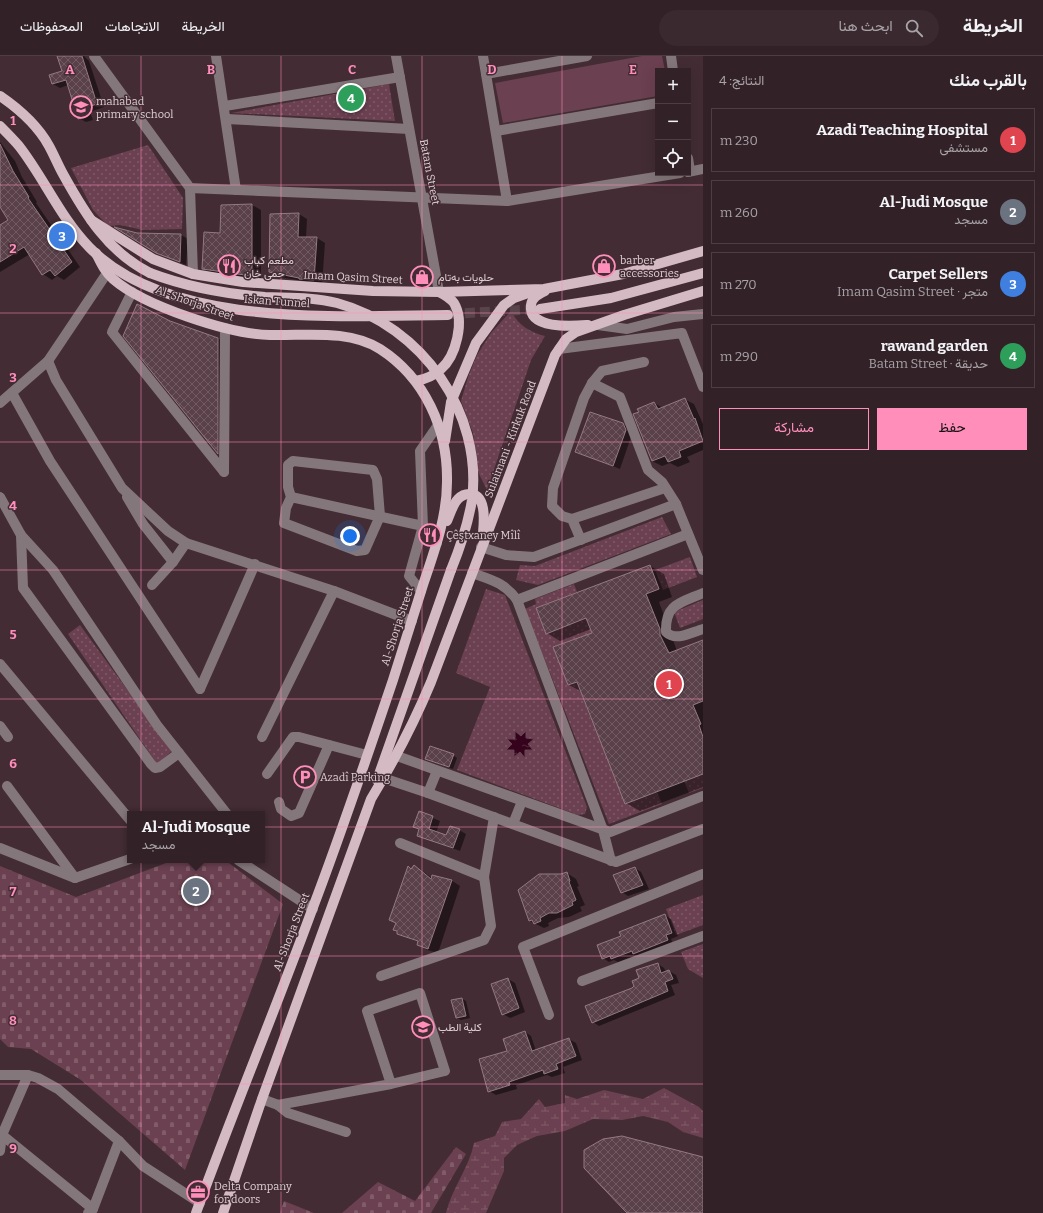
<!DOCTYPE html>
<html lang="ar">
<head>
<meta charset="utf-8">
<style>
  :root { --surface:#322127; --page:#3a292f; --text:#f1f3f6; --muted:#a8a3a7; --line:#4d3e44; --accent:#ff8eba }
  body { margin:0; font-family:Bitter,Vazirmatn,serif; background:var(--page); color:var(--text); direction:rtl }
  .controls { position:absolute; right:12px; top:12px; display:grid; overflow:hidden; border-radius:0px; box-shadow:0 4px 16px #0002 }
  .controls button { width:36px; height:36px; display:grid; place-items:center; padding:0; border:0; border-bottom:1px solid var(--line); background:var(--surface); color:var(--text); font:20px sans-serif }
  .you { position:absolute; left:350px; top:480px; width:14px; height:14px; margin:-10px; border:3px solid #fff; border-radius:50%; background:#1a73e8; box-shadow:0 0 0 6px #1a73e833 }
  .badge { display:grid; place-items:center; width:26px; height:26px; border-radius:50%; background:var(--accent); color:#fff; font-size:13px; font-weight:700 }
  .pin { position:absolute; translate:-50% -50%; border:2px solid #fff; box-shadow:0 1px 4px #0006 }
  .popup { position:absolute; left:127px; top:755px; width:138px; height:52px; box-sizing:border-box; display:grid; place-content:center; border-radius:0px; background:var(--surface); filter:drop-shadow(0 1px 3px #0005); font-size:13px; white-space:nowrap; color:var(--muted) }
  .popup b { font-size:15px; color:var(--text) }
  .popup::after { content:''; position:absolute; left:50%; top:100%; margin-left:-8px; border:8px solid transparent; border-top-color:var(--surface) }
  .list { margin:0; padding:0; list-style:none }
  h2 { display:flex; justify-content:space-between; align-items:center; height:52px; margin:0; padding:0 16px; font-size:17px }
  h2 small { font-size:13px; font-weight:400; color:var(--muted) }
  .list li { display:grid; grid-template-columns:26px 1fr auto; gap:12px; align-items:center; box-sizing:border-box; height:64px; margin:0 8px 8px; padding:0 8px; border:1px solid var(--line); border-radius:0px }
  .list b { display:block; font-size:15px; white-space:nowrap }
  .list p { margin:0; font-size:13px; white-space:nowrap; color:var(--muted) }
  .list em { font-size:13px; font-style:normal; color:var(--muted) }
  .actions { display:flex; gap:8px; padding:12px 16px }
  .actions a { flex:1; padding:9px 0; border:1px solid var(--accent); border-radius:0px; text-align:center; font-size:14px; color:var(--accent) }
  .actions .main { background:var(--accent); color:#111 }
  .icon { flex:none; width:22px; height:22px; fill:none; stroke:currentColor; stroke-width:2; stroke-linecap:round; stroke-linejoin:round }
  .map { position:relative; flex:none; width:703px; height:1157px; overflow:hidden; direction:ltr }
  header { display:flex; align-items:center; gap:24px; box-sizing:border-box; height:56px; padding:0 20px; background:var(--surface); border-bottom:1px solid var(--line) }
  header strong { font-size:19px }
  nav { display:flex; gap:22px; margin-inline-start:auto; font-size:14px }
  .search { width:280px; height:36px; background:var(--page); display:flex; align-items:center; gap:10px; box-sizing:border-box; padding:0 14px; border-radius:22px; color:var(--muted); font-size:15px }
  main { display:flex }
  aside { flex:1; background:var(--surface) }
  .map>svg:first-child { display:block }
</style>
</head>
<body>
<header>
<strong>الخريطة</strong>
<div class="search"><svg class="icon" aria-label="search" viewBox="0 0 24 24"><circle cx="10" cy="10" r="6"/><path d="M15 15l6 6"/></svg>ابحث هنا</div>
<nav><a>الخريطة</a><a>الاتجاهات</a><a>المحفوظات</a></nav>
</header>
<main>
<aside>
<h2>بالقرب منك<small>النتائج: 4</small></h2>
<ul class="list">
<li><span class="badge" style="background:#e0444e">1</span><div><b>Azadi Teaching Hospital</b><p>مستشفى</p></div><em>230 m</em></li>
<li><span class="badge" style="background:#6b7280">2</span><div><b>Al-Judi Mosque</b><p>مسجد</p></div><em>260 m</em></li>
<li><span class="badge" style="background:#3f7fe0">3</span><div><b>Carpet Sellers</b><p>متجر · Imam Qasim Street</p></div><em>270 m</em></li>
<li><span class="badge" style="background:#2e9e5b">4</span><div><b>rawand garden</b><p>حديقة · Batam Street</p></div><em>290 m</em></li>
</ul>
<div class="actions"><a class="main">حفظ</a><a>مشاركة</a></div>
</aside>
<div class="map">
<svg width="703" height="1157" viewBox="0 0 703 1157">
  <defs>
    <pattern id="wetland-marsh" width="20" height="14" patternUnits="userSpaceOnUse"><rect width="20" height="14" fill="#6b4050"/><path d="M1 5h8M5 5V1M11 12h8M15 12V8" fill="none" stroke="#805b68"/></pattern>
    <pattern id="cemetery-stones" width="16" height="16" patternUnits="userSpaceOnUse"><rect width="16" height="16" fill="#6b4050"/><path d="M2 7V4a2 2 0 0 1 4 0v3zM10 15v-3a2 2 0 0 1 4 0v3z" fill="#805b68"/></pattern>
    <pattern id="garden-dots" width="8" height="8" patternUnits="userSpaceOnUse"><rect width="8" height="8" fill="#6b4050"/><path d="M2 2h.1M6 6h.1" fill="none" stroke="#805b68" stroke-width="1.8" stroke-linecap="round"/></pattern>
    <pattern id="water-ripples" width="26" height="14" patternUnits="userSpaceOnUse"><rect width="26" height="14" fill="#35041c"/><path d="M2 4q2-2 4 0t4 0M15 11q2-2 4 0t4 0" fill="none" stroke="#52283c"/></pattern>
    <pattern id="building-cross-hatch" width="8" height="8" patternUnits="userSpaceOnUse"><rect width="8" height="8" fill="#5a4149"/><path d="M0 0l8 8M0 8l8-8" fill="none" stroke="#715b62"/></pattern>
  </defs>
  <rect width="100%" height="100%" fill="#432c34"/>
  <polygon fill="#6b4050" points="642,0 662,0 665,15 658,15 658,40 503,67 495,27"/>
  <path fill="url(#wetland-marsh)" d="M664,1032L699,1051L703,1055V1082L683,1076L668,1066L643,1060L622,1064L593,1063L565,1075L537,1080L517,1089L504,1102V1115L486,1157H446C452,1132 469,1112 474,1087L495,1080L502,1066L521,1063L539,1043L545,1051L565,1047V1039L577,1043L604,1034L643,1043Z"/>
  <g fill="url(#cemetery-stones)">
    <polygon points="174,804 225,804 283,848 185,1114 81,1024 31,993 8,991 0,983 0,810 76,841"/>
    <polygon points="456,1091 466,1098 431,1157 342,1157 378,1126 415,1145"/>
    <polygon points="284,1145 314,1157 280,1157"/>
  </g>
  <g fill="url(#garden-dots)">
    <polygon points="389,28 395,65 231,57"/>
    <polygon points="148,89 183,142 182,173 143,174 120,169 108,170 93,154 71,112"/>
    <path d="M511,255C519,270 530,276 545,280L531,304L487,434L477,414L476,395L473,377L461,345L468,321L477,299L491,277Z"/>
    <polygon points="662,461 671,478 538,529 516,524 520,509 535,510"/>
    <polygon points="690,501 697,521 663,534 655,514"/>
    <polygon points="574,528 577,536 536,552 546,578 586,562 592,577 554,591 568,629 600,617 580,634 592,666 626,653 625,748 657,736 662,748 609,768 525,553 536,548 535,543"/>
    <polygon points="486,533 505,539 587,751 585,758 578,759 457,714 490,631 456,617"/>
    <polygon points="703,544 703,563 680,572 674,556"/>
    <polygon points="80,569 172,695 157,708 68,578"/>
    <polygon points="703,718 703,732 689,737 684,725"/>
    <polygon points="703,839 703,869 676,879 666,853"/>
    <polygon points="703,888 703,922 688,913 681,896"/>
  </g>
  <polygon fill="url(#water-ripples)" stroke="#684153" points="515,675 521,680 526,675 526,682 534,683 528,688 533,694 525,694 525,702 520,696 514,701 514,694 506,694 512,688 507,683 515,683"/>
  <g fill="#0007">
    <polygon points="58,0 84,0 89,5 104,51 90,56 93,64 86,66 79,62 68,29 60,32 53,28 63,15"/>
    <polygon points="0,86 15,105 22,121 37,146 36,147 80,211 64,224 57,220 52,224 43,218 30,198 0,216 0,170 9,164 0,150"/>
    <polygon points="252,149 261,154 261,225 212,218 203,212 221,178"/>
    <polygon points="299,158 307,163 306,182 317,182 325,187 322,229 308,228 304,225 279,221 270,216"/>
    <polygon points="137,178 181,179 188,183 186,209 156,196"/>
    <polygon points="170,266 218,282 227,288 227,402 218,397 125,280"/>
    <polygon points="684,343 694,348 703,368 703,394 687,401 690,406 678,411 670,407 662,410 652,405 640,356 654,347 663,352"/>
    <polygon points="623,368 630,372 632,378 620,413 577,396"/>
    <polygon points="650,510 664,518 672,541 659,546 677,595 703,585 703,731 640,755 626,747 582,636 569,629 593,577 591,573 560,585 547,577"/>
    <polygon points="453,699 457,702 453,713 431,705"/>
    <polygon points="419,756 440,765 436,777 447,781 459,774 466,778 460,795 418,779 420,773"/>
    <polygon points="415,810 432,822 451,824 460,830 438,897 427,894 418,888 419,886 398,877 396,867 390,864 409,812 412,813"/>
    <polygon points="635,812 641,816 649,833 628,840 622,836"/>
    <polygon points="567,817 576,823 579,830 577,831 585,849 580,851 582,855 569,861 558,862 548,867 549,870 544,872 530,865 519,835"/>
    <polygon points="665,859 671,863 678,880 671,883 673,888 640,901 637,899 618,906 614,904 609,906 603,902 622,880"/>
    <polygon points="658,908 664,912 666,916 669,915 676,919 679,927 671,929 675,939 599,970 593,966 633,932"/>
    <polygon points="508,923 515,927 525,956 510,962 503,958"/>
    <polygon points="462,943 466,945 470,962 461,964 457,962"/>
    <polygon points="525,976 531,980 536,995 569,983 576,987 582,1004 563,1011 565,1017 552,1021 547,1019 516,1029 517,1033 496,1039 489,1035 509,995"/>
  </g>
  <g fill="url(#building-cross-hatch)" stroke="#957982">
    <polygon points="57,0 82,0 97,48 84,52 87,60 78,63 66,24 52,28 49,19 62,15"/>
    <polygon points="0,88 13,115 29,141 28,142 72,206 55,220 50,214 42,219 24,191 0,206 0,169 8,164 0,151"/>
    <polygon points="252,148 252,220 202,213 204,176 220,177 221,149"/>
    <polygon points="299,157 298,181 317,181 314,224 299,223 299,222 269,216 270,158"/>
    <polygon points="114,171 137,177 181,178 180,206 156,197"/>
    <polygon points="137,248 170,265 218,282 218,398 123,280"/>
    <polygon points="685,342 694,363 695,362 703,385 679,395 681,401 668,406 665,400 652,405 633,358 639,356 637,353 654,346 658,353"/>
    <polygon points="590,356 623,367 626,374 613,410 575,396"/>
    <polygon points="650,509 659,533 646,538 660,573 660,579 669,597 703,584 703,645 693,649 701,668 699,669 703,681 703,718 625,748 577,626 568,629 553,591 592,577 586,562 546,578 536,552"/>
    <polygon points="430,690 454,698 449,711 425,703"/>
    <polygon points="419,755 433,760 429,773 446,779 450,770 460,773 453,792 417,780 419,773 413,771"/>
    <polygon points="414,809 431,823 432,819 452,824 428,893 417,889 418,885 397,878 397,875 393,874 396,867 389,864 408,810 411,813"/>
    <polygon points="635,811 643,829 621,837 613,819"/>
    <polygon points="567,816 570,825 569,826 576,844 572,846 573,849 557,857 549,857 540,862 541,865 534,868 532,864 529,865 518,834 539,818 561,818"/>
    <polygon points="665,858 672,877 666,879 668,884 633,898 632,895 611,903 610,900 602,903 597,889 621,880 619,876"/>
    <polygon points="658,907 661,917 669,914 673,923 665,926 668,935 592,967 585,950 632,932 634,930 632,925 639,922 636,914"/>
    <polygon points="508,922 519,952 502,959 491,928"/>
    <polygon points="462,942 466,960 456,962 451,944"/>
    <polygon points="525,975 532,995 569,982 576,1000 556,1008 558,1013 544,1018 543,1014 509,1026 510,1029 488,1036 479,1003 507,995 503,983"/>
    <polygon points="622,1080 703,1101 703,1157 627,1157 584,1112 584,1094 603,1083"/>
  </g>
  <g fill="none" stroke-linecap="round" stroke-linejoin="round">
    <polyline stroke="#5a444c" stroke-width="10" stroke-dasharray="10 5" stroke-linecap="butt" points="450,258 539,253"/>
    <g stroke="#84777b" stroke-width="10">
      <polyline points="94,0 190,132 193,218"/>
      <polyline points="216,0 236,134"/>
      <polyline points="396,0 439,236"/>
      <polyline points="483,0 507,145"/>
      <polyline points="671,0 673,15"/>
      <polyline points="486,18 587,0"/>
      <polyline points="225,50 400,21"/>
      <polyline points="227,63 409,73"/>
      <polyline points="496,75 658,47"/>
      <polyline points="688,102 690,115"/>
      <polyline points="688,116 703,113"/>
      <polyline points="190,132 507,145 680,117"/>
      <polyline points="132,236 112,276 224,416"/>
      <polyline points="598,269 627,273 674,261 703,258"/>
      <polyline points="559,293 682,277 703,331"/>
      <polyline points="48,305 56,324 122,432 168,475 186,487 334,535 412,565"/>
      <polyline points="592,327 620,341 648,414 662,426 676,448 703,514"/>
      <polyline points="12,337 50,405 200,633"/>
      <polyline points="0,347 48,305 107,217"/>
      <polyline points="224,416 225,272"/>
      <polyline points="0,441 21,479 53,514 157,669 227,758"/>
      <polyline points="127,441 143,468 173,506"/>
      <polyline points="291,441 286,452 284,467 357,495 365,494 380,460 377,423 373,414 293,405 288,409 288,431 291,441 423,470 409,520 421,535"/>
      <polyline points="572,463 665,432"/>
      <polyline points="21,479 23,532 151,708 155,712 160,711 179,697"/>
      <polyline points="581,484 572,463 562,460 552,450 553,432 584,342 592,327 602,315 644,306"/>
      <polyline points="437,487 423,470 420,395 438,369"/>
      <polyline points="481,491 506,499 534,501 676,448"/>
      <path d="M472,517C492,524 505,527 517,544L603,774L611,805"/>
      <polyline points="152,529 173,506 186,487"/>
      <path d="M703,537C680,547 665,548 666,576C676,586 692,576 703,573"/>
      <polyline points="517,544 688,478"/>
      <polyline points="0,608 130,764"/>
      <polyline points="200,633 255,508"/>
      <polyline points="0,670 8,681"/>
      <polyline points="262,681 334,535"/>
      <polyline points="397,700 610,776 703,740"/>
      <polyline points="267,718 293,681 299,681 367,699"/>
      <polyline points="383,722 428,737 616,806 703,773"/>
      <polyline points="7,730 75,822"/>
      <polyline points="428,737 437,715"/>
      <polyline points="279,746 281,753 291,760 299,757 329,689"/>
      <polyline points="513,768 522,745"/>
      <polyline points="400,787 484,821"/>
      <polyline points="0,792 75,822 130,803"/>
      <polyline points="238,804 313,853"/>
      <polyline points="381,920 484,884 491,870 484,821 494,761"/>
      <polyline points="582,925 703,880"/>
      <polyline points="549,959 523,891 703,818"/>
      <polyline points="0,1019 28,1019 38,1022 58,1033 119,1085 143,1110 200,1147"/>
      <polyline points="262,1043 278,1049 391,1028 367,955 420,937 445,1015 391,1028"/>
      <polyline points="278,1049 288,1057 346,1076"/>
      <polyline points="2,1079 93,1153"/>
      <polyline points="0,1095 2,1079 28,1019"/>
      <polyline points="88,1157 93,1153 119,1085"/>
    </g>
    <g stroke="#d4bac3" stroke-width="10">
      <path d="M0,40C19,53 38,70 49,90C54,99 58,109 63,118C85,158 108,196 150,217"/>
      <path d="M0,70C6,76 13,83 19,90C44,122 60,161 89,191C168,273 343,260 448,259"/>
      <polyline points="91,164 153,203 193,218 243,226 373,235 439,236 544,233 623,218 703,195"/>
      <path d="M96,197C101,207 105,216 113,223C144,250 229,278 270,279C306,280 348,273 380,293C425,322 448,373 447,426C447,462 434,496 423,529C413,561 403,593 393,624C367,701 341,778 312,854C275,955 233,1055 196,1157"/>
      <path d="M545,235C539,238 532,241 531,249C528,274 574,270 588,269"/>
      <polyline points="540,253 611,242 703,217"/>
      <path d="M416,325C426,323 434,320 441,313C456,300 465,265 454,247C450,242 445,239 439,236"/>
      <polyline points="445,385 451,346 476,287 504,249 514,242 528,237"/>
      <path d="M447,465C450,458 453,448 458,443C461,440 465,438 469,438C487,438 484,465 483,477"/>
      <polyline points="377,724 451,514"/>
      <path d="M223,1157L262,1043L371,743C394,705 414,667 431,626L555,299L566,283L576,276L624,259L703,235"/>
    </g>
    <path stroke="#d4bac3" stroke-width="10" d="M150,217C187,231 226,238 265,241C290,242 313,241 337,247C422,270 483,357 472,444C468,468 460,492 451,514"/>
  </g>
  <path fill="none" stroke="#ff8eba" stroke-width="1" stroke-opacity="0.55" d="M141,0V1157M281,0V1157M422,0V1157M562,0V1157M0,129H703M0,257H703M0,386H703M0,514H703M0,643H703M0,771H703M0,900H703M0,1028H703"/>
  <defs>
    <g id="school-ring" transform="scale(1.15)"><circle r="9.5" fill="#432c34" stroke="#ff8eba" stroke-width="1.5"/><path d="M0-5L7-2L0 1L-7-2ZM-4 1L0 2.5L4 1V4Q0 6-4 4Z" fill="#ff8eba"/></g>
    <g id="restaurant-ring" transform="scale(1.15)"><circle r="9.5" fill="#432c34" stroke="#ff8eba" stroke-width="1.5"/><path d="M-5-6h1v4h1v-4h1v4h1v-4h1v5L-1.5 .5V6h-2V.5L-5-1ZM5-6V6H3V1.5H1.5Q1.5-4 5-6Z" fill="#ff8eba"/></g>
    <g id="shop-ring" transform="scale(1.15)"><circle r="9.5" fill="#432c34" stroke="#ff8eba" stroke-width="1.5"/><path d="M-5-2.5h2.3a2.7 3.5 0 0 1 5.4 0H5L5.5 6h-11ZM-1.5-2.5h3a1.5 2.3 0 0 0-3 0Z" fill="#ff8eba"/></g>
    <g id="parking-ring" transform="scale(1.15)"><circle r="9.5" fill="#432c34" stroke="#ff8eba" stroke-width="1.5"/><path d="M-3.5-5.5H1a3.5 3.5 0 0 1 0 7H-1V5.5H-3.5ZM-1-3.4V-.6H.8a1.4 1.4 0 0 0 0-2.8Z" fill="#ff8eba"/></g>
    <g id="university-ring" transform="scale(1.15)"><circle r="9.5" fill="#432c34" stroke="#ff8eba" stroke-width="1.5"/><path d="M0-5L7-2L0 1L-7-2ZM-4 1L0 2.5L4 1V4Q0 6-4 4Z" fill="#ff8eba"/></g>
    <g id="office-ring" transform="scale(1.15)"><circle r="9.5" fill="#432c34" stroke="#ff8eba" stroke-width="1.5"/><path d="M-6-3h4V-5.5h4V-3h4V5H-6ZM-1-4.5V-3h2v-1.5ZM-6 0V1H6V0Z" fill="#ff8eba"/></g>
  </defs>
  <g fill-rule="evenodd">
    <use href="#school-ring" x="81" y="51"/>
    <use href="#restaurant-ring" x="229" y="210"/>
    <use href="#shop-ring" x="604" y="210"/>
    <use href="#shop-ring" x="422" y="221"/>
    <use href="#restaurant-ring" x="430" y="479"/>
    <use href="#parking-ring" x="305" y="721"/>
    <use href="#university-ring" x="423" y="971"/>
    <use href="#office-ring" x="198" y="1136"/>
  </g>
  <g text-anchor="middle" stroke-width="3" stroke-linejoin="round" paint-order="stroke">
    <g font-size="11" fill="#dfcfd4" stroke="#432c34" text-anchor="start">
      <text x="96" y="49">mahabad<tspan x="96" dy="13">primary school</tspan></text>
      <text x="244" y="208">مطعم كباب<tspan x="244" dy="13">حمى خان</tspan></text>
      <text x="620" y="208">barber<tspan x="620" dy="13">accessories</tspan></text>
      <text x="438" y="225">حلویات بەتام</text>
      <text x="446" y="483">Çêştxaney Mîlî</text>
      <text x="320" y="725">Azadî Parking</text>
      <text x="438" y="975">كلية الطب</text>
      <text x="214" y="1134">Delta Company<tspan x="214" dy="13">for doors</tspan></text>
    </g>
    <g font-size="11" fill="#dfcfd4" stroke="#432c34">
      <text transform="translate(430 116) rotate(79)" y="4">Batam Street</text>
      <text transform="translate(353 221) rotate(3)" y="4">Imam Qasim Street</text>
      <text transform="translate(277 245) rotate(4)" y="4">Iskan Tunnel</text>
      <text transform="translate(195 247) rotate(20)" y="4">Al-Shorja Street</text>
      <text transform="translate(510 383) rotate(-69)" y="4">Sulaimani - Kirkuk Road</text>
      <text transform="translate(397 570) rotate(-72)" y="4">Al-Shorja Street</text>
      <text transform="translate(291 876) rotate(-69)" y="4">Al-Shorja Street</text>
    </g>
  </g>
  <g font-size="13" text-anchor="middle" font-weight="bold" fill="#ff8eba" stroke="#432c34" stroke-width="3" stroke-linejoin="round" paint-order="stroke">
    <text x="70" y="18">A</text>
    <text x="211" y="18">B</text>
    <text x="352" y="18">C</text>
    <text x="492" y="18">D</text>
    <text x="633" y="18">E</text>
    <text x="13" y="69">1</text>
    <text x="13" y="197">2</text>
    <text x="13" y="326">3</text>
    <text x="13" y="454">4</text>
    <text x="13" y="583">5</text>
    <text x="13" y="712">6</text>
    <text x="13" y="840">7</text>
    <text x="13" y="969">8</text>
    <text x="13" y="1097">9</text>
  </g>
</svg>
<div class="controls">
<button>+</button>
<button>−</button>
<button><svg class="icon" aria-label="locate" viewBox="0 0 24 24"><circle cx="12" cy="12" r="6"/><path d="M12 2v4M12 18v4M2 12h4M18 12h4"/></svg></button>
</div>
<div class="you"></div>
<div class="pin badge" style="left:669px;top:628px;background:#e0444e">1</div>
<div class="pin badge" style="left:196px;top:835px;background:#6b7280">2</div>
<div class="popup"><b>Al-Judi Mosque</b>مسجد</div>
<div class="pin badge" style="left:62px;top:180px;background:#3f7fe0">3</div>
<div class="pin badge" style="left:351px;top:42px;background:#2e9e5b">4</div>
</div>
</main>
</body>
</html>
